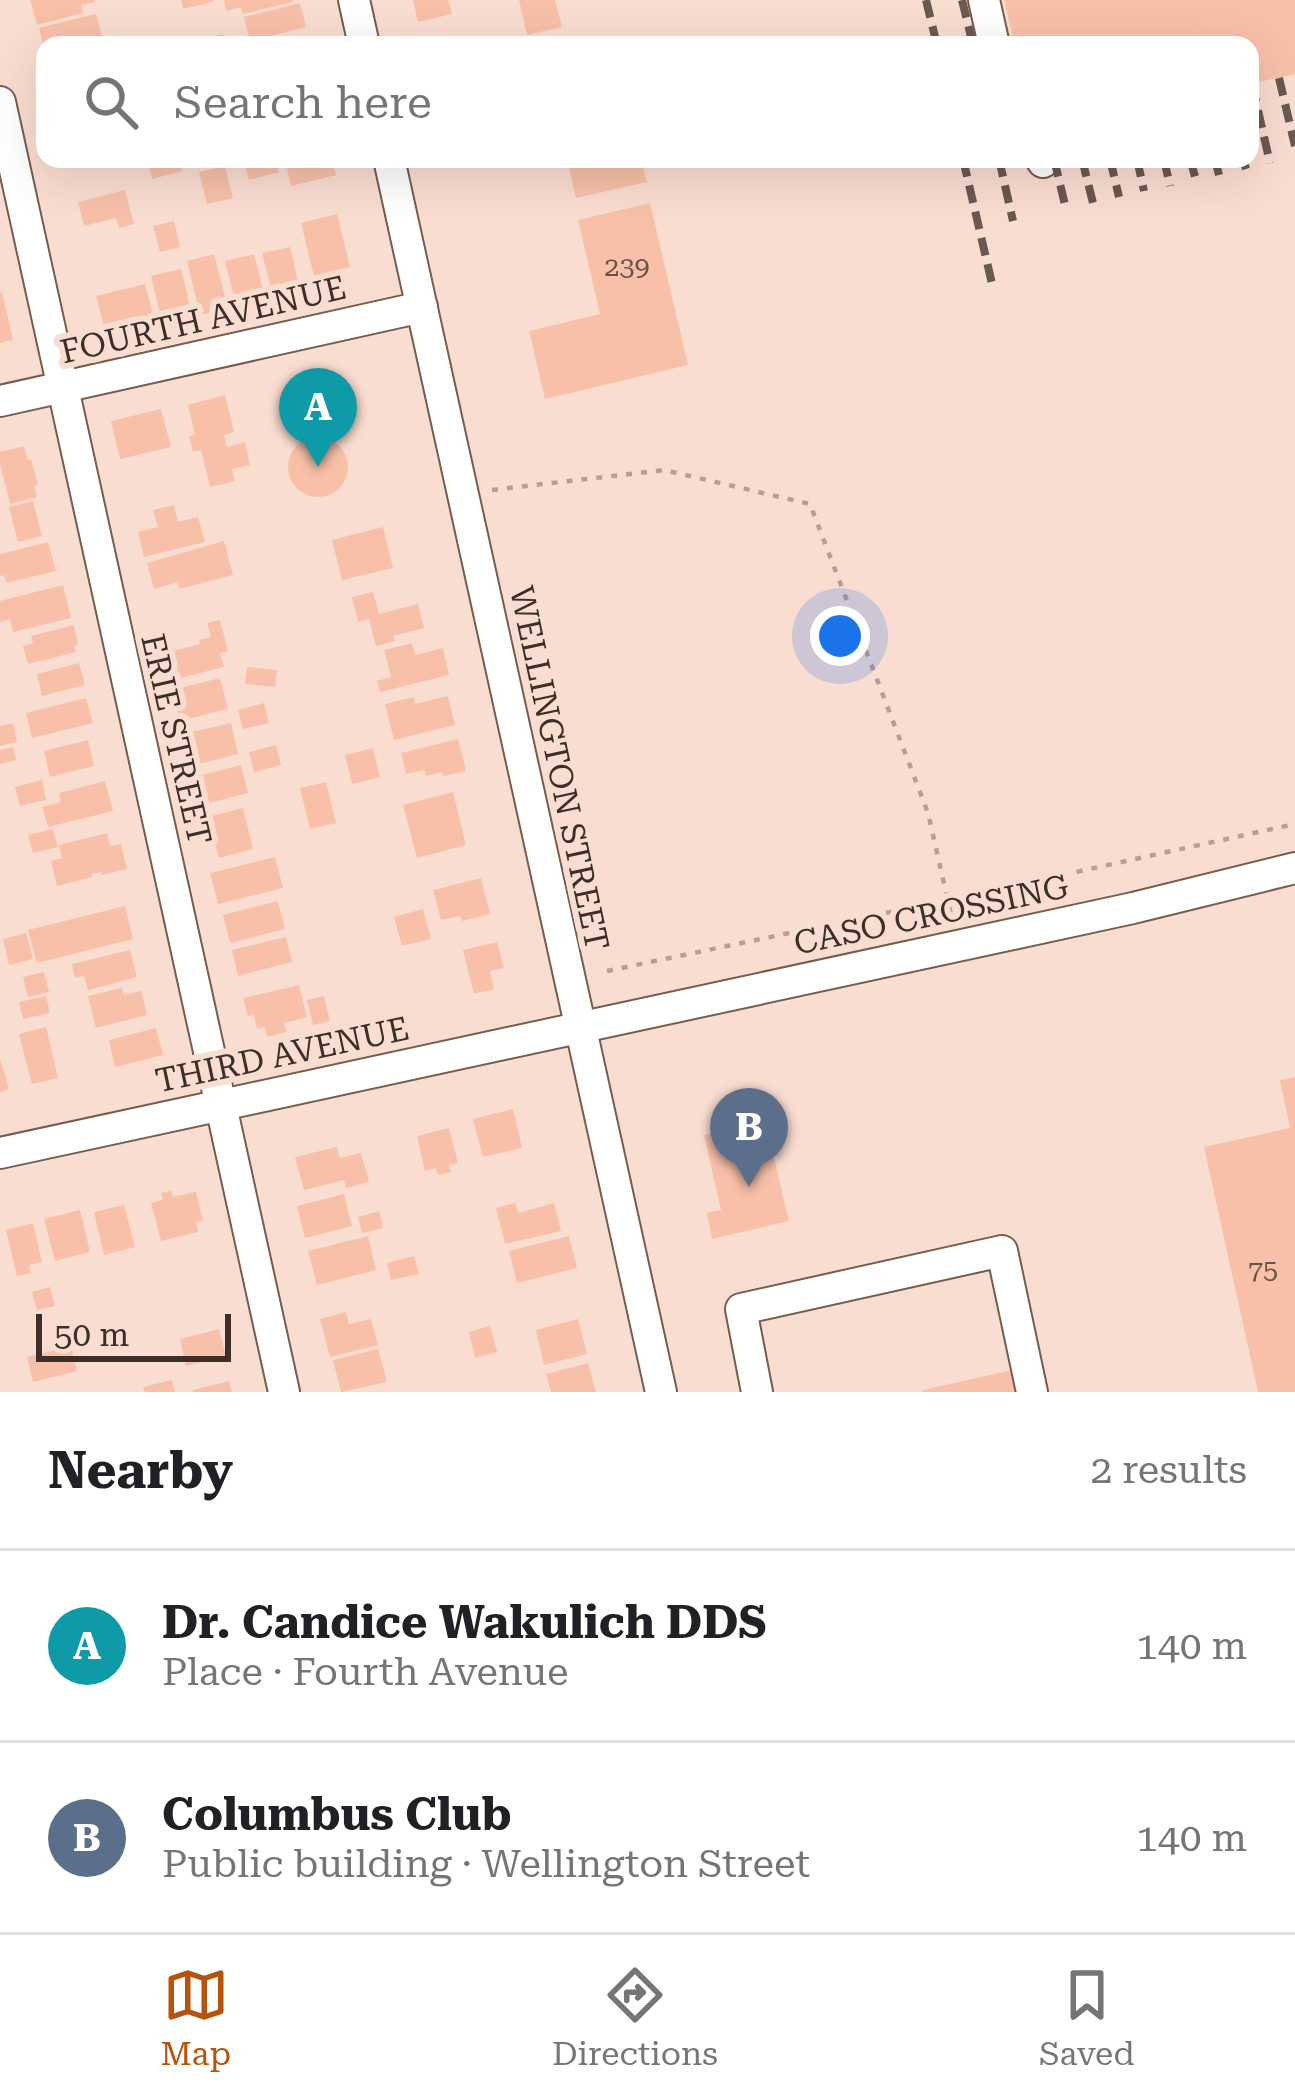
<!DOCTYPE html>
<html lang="en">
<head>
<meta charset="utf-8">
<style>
  :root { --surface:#fff; --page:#f2f2f2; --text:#202124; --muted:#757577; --line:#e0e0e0; --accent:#b45309 }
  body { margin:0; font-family:"Roboto Serif",serif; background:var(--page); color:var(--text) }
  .scale { position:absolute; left:36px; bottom:30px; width:195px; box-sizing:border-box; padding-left:12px; border:6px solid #3c2e28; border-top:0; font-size:33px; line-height:42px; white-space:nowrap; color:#3c2e28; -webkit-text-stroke:9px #faddd1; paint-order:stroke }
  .you { position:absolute; left:840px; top:636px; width:42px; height:42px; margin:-30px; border:9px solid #fff; border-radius:50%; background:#1a73e8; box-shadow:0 0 0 18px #1a73e833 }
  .badge { display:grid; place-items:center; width:78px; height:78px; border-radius:50%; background:var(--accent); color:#fff; font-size:39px; font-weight:700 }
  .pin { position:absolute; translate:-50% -99px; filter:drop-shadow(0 3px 6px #0008) }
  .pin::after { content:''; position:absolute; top:63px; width:42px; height:36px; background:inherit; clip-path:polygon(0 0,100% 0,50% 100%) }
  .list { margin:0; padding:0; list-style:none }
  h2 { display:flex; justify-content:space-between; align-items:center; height:156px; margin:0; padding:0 48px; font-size:51px }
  h2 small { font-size:39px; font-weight:400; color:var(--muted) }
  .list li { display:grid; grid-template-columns:78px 1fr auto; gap:36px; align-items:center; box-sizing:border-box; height:192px; padding:0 48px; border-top:3px solid var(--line) }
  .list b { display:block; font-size:45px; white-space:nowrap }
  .list p { margin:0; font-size:39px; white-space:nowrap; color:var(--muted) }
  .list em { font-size:39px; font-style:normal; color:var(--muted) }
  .icon { flex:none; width:66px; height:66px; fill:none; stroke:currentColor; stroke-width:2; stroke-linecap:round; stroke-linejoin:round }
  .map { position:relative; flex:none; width:1295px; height:1392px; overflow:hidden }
  .search { position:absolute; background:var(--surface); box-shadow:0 12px 48px #0002; left:36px; right:36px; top:36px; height:132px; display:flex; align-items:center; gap:30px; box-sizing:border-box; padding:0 42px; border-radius:24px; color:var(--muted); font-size:45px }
  .sheet { height:540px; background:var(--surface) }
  nav { display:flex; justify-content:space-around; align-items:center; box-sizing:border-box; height:168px; border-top:3px solid var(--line); background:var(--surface); font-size:33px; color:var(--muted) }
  nav a { display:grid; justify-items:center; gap:6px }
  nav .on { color:var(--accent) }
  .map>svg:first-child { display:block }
</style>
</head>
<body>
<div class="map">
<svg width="1295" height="1392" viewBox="0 0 1295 1392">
  <rect width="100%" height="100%" fill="#faddd1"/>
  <g fill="#f8c0a9">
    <polygon points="30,0 95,0 95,2 81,5 83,13 37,25"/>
    <polygon points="181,0 213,0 213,2 183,9"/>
    <polygon points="224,0 293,0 293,2 243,14 241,7 226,11"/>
    <polygon points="413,0 448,0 452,14 418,22"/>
    <polygon points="519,0 555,0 562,27 527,35"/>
    <polygon points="1004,0 1295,0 1295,74 1250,84 1250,45 1015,45"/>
    <polygon points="300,3 306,27 250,41 244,17"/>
    <polygon points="96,14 104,45 43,45 39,28"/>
    <polygon points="223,34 226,45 199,45 198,40"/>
    <polygon points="147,159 179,159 182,171 152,179"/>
    <polygon points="254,159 276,159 279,172 249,180 244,161"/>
    <polygon points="294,159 332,159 336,175 291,186 287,169 296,166"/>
    <polygon points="567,159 641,159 647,182 576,198"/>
    <polygon points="225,166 233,198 207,204 199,172"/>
    <polygon points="125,190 134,224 119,228 116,218 84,226 78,202"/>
    <polygon points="650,203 688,365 545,399 529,331 600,314 578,220"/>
    <polygon points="337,214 350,267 314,276 301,223"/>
    <polygon points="174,221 180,247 160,252 153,226"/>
    <polygon points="290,247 299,285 272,292 262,253"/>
    <polygon points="214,254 228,308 200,315 187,261"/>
    <polygon points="254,254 264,294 235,301 225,261"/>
    <polygon points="181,269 191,310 161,317 151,276"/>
    <polygon points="145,284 156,326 107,338 96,296"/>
    <polygon points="2,292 13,340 0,343 0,293"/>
    <polygon points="225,395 234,432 224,435 227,447 245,442 250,465 232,469 235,481 210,487 201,450 193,452 189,436 195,435 188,405"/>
    <polygon points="161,409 171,447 120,459 111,421"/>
    <circle cx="318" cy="467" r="30"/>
    <polygon points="24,446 28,460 31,459 38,485 34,486 37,497 10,504 0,464 0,452"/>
    <polygon points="33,501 42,536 18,542 9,507"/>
    <polygon points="174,505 178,522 198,517 205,542 144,557 138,532 158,527 153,510"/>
    <polygon points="383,527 393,568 342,580 332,540"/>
    <polygon points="224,541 233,575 179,589 178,582 154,589 147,563"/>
    <polygon points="48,542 56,571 6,583 4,575 0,576 0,554"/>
    <polygon points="63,585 71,618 13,632 10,619 0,622 0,601"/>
    <polygon points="373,592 379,614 418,604 424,628 393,636 395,641 376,646 369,619 358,622 352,597"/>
    <polygon points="220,620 228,651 220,653 224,667 172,680 165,653 200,644 199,640 211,637 207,623"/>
    <polygon points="74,625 78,645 74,646 76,652 28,664 23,646 33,643 31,636"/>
    <polygon points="412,643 415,655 443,648 449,675 380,692 377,681 391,677 384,650"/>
    <polygon points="79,663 85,685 42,696 37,674"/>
    <polygon points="247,667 277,670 275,687 245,684"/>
    <polygon points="220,678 228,709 179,721 172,690"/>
    <polygon points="448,696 455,725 394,740 385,704 414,697 415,704"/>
    <polygon points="86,698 93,723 32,738 26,713"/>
    <polygon points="264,703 269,723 243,729 238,710"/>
    <polygon points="13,723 17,742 0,746 0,726"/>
    <polygon points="231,723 238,754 191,766 183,734"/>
    <polygon points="458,739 466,771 443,776 442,772 426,776 424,770 406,774 401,753"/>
    <polygon points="88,740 94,766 50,777 44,751"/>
    <polygon points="276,745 281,765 254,772 249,752"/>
    <polygon points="13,747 16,760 0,764 0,750"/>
    <polygon points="373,748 380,777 352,784 345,755"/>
    <polygon points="241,765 248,793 197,806 190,778"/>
    <polygon points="42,780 46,800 20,806 15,787"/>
    <polygon points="105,781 113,811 48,827 42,807 61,802 59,793"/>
    <polygon points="326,782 336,823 310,829 300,788"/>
    <polygon points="453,792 466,845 417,858 403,805"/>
    <polygon points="243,808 253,849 219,858 208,817"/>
    <polygon points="53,829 58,847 33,853 28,835"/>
    <polygon points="107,833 110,846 121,844 127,869 102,875 101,872 92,874 92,877 57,886 51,861 62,858 59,845"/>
    <polygon points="275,857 283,888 218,904 210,873"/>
    <polygon points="481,878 490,914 462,921 460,916 441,920 433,890"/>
    <polygon points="278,901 285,929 230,943 223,915"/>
    <polygon points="125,906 133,939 37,963 28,930"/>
    <polygon points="423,909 431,939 402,946 394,917"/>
    <polygon points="26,933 33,959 9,965 3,939"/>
    <polygon points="286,937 292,962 238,976 232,950"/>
    <polygon points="497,942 504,968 490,971 494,989 474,994 463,950"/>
    <polygon points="130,950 137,977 88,990 84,976 75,978 72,964"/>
    <polygon points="44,972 49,992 28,997 23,977"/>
    <polygon points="299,985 307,1017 284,1023 286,1032 267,1037 265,1027 257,1029 254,1015 248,1016 243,998"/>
    <polygon points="122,988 124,995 141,991 147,1015 96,1028 88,996"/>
    <polygon points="46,996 50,1013 23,1019 19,1002"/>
    <polygon points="324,996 330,1021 313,1025 307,1000"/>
    <polygon points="46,1027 58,1078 32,1084 19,1034"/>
    <polygon points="156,1028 163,1055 115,1067 109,1040"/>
    <polygon points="0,1059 9,1089 0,1092"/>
    <polygon points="1295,1077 1295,1392 1258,1392 1204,1147 1290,1128 1280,1080"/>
    <polygon points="513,1109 522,1148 483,1157 473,1119"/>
    <polygon points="765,1121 789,1221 712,1239 707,1213 721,1210 704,1135"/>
    <polygon points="449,1128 458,1163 449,1165 451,1172 438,1175 436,1168 425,1171 417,1136"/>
    <polygon points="337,1147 340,1158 361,1153 369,1182 346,1188 344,1180 304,1190 295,1157"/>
    <polygon points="171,1191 173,1197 196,1192 203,1221 196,1222 198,1232 161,1241 151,1203 163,1200 161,1193"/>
    <polygon points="344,1194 352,1226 305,1238 297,1206"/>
    <polygon points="515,1203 518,1213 554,1203 561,1231 505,1244 496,1208"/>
    <polygon points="124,1205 135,1247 104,1255 94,1212"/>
    <polygon points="80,1210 90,1252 55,1261 44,1219"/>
    <polygon points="379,1211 383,1228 362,1233 358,1217"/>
    <polygon points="33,1223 42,1262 29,1265 31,1273 17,1276 6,1230"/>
    <polygon points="368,1236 376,1270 317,1285 308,1251"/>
    <polygon points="569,1236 577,1268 517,1283 509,1251"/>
    <polygon points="414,1256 419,1274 391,1280 387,1263"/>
    <polygon points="50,1287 55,1306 37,1310 32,1292"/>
    <polygon points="346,1312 349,1324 371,1319 378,1345 330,1357 320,1319"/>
    <polygon points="578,1319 587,1354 544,1365 536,1330"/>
    <polygon points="490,1326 497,1352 475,1358 469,1332"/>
    <polygon points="219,1329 226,1356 186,1366 180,1339"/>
    <polygon points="71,1346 77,1371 33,1382 27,1357"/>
    <polygon points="378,1349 387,1382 341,1392 333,1360"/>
    <polygon points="588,1363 596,1392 551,1392 546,1374"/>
    <polygon points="1012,1370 1017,1392 923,1392 923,1390"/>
    <polygon points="172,1380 175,1392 145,1392 143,1387"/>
    <polygon points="229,1381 232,1392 193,1392 193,1390"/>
  </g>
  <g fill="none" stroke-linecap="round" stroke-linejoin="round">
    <g stroke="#795b4e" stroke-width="34">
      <g id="minor">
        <polyline points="354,0 364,45"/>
        <polyline points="984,0 994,45"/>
        <polyline points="0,102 284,1392"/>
        <polyline points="389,159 661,1392"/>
        <polyline points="1041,159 1043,162"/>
        <polyline points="0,401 422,307"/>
        <polyline points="0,1153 1133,908 1295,868"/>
        <polyline points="757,1392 741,1309 1002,1251 1032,1392"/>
      </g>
    </g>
    <g stroke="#b79f95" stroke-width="4.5" stroke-dasharray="6 9" stroke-linecap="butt">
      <polyline points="492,490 664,470 810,504 928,813 952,919"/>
      <polyline points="607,971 948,900 1295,824"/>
    </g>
    <use href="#minor" stroke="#fff" stroke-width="30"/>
    <g stroke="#6a5951" stroke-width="8" stroke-dasharray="18 9" stroke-linecap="butt">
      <polyline points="926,0 937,45"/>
      <polyline points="962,0 973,45"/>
      <polyline points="1279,78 1295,146"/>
      <polyline points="1252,84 1270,163"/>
      <polyline points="963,159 993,288"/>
      <polyline points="999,159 1013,221"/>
      <polyline points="1054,159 1066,209"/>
      <polyline points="1082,159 1093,203"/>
      <polyline points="1110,159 1119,197"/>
      <polyline points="1137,159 1144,191"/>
      <polyline points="1164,159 1170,186"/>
      <polyline points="1190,159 1196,180"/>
      <polyline points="1215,159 1219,175"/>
      <polyline points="1243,159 1246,169"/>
    </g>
  </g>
  <g text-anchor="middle" stroke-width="12" stroke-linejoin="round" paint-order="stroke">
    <g font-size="27" fill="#6b5248">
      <text x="627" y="276">239</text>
      <text x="1263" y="1279">75</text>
    </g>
    <g font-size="33" fill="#3c2e28" stroke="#faddd1">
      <text transform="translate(203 319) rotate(-13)" y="12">FOURTH AVENUE</text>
      <text transform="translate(177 739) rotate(77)" y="12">ERIE STREET</text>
      <text transform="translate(560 768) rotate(78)" y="12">WELLINGTON STREET</text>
      <text transform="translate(931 914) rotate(-12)" y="12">CASO CROSSING</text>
      <text transform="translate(282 1054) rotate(-12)" y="12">THIRD AVENUE</text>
    </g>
  </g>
</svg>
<div class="scale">50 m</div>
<div class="you"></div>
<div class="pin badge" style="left:318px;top:467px;background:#0f9aa8">A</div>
<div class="pin badge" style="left:749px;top:1187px;background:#5c6f8a">B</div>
<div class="search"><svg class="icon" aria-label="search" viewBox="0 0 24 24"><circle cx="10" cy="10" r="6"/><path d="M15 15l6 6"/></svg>Search here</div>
</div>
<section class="sheet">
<h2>Nearby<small>2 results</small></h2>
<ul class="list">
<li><span class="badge" style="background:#0f9aa8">A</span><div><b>Dr. Candice Wakulich DDS</b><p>Place · Fourth Avenue</p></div><em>140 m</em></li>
<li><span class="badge" style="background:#5c6f8a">B</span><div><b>Columbus Club</b><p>Public building · Wellington Street</p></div><em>140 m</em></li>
</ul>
</section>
<nav>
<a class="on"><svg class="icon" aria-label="map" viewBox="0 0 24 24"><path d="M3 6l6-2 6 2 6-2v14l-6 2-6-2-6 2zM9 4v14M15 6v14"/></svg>Map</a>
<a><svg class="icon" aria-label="directions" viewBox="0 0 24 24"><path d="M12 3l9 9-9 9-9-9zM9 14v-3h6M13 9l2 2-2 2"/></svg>Directions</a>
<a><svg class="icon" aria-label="saved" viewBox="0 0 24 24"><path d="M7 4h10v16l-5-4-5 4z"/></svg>Saved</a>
</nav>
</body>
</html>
